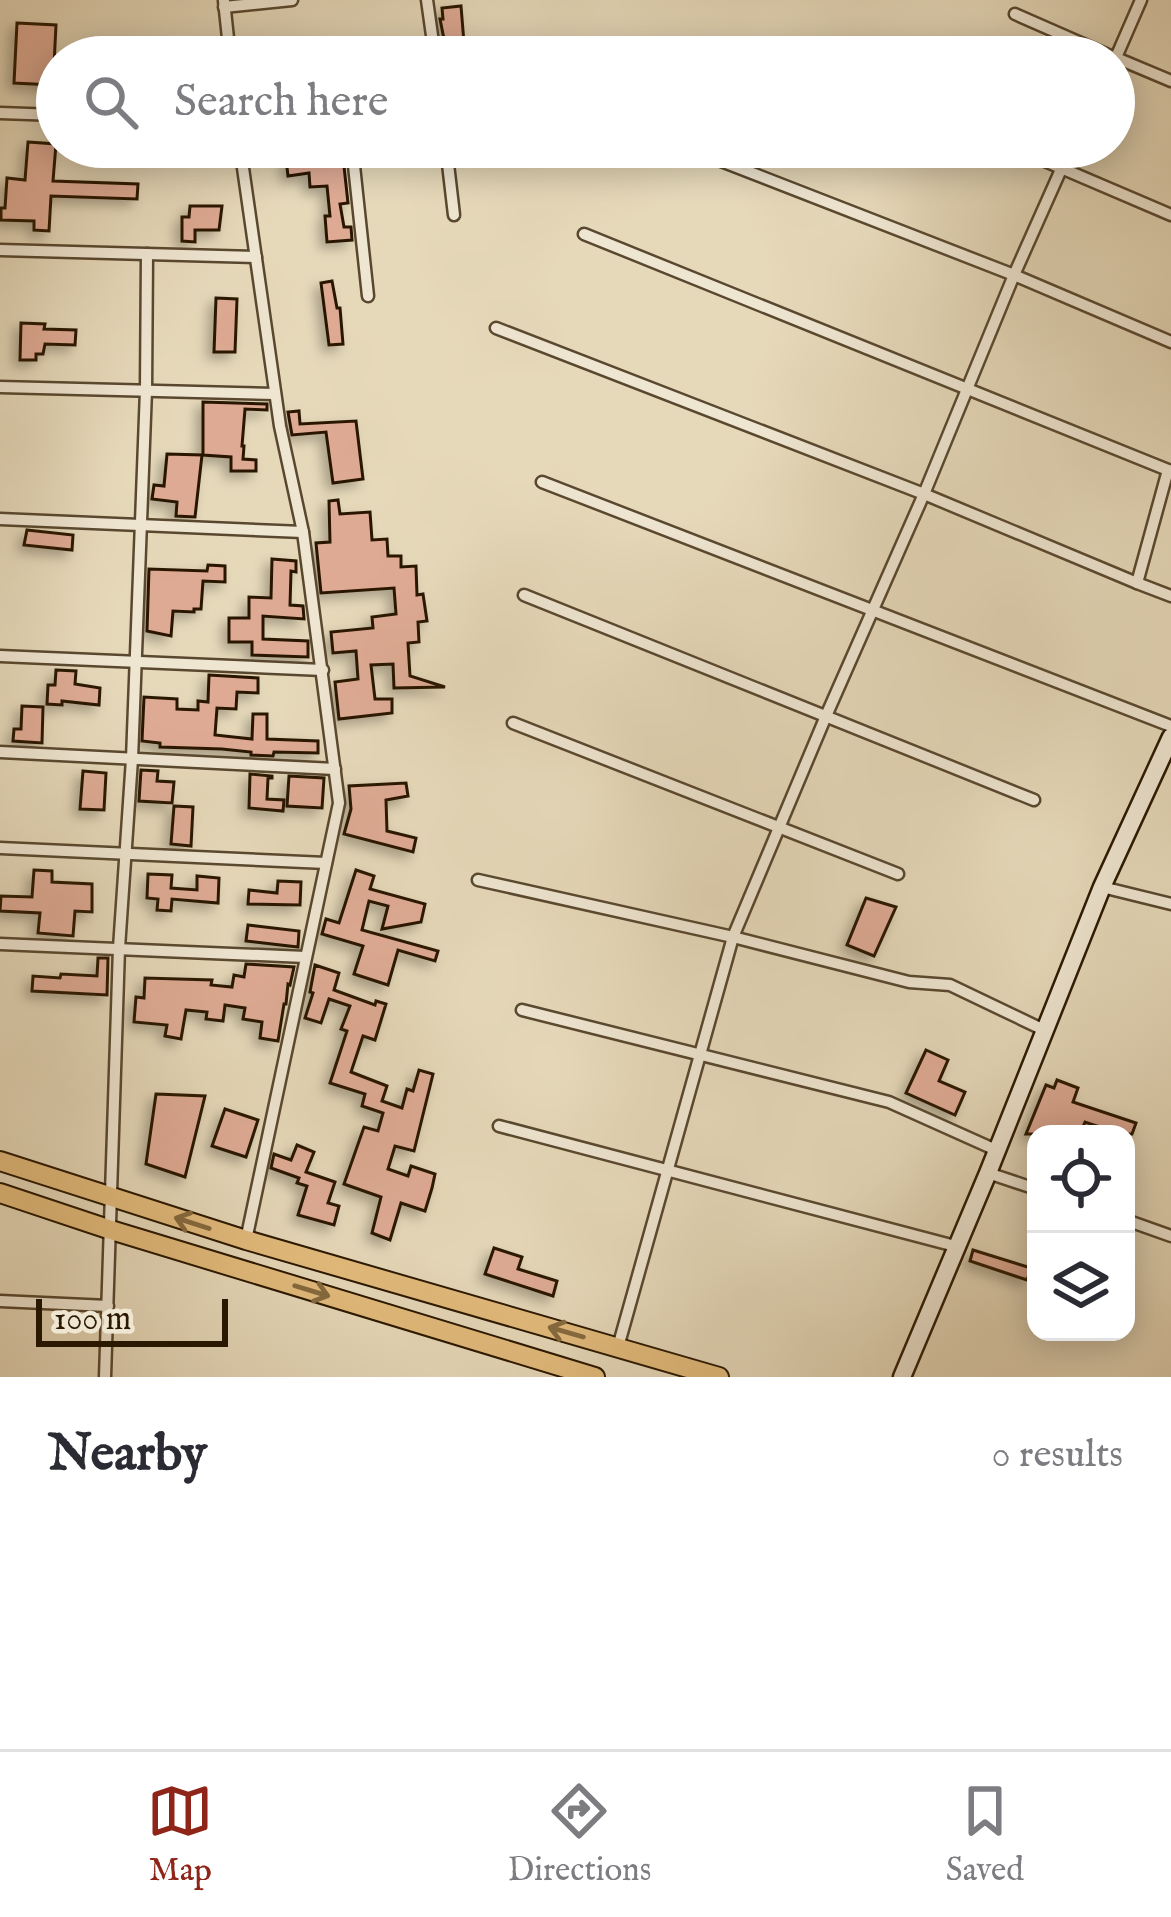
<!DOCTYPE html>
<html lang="en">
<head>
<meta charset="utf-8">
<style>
  :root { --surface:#fff; --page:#f2f2f3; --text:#2b2b33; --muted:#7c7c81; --line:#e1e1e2; --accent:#8f2418 }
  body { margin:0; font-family:"IM FELL English",serif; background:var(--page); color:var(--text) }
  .controls { position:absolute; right:36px; bottom:36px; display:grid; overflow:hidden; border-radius:24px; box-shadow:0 6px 30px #0003 }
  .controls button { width:108px; height:108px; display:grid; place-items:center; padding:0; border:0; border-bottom:3px solid var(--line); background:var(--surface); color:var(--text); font:60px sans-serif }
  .scale { position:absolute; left:36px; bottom:30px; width:192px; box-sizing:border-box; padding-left:12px; border:6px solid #2a1801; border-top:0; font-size:33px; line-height:42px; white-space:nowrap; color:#2a1801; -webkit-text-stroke:9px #efe6d2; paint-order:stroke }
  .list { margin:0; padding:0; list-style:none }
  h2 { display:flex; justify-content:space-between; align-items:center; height:156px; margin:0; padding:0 48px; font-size:51px }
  h2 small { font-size:39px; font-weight:400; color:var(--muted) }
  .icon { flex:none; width:66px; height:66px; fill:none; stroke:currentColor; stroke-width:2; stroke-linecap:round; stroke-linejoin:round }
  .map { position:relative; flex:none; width:1171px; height:1377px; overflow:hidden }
  .search { position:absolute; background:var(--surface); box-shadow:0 6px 30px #0003; left:36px; right:36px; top:36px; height:132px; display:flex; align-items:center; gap:30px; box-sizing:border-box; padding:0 42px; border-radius:66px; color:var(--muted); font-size:45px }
  .sheet { height:372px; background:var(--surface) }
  nav { display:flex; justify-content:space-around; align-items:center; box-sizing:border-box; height:168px; border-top:3px solid var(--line); background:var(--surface); font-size:33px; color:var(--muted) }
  nav a { display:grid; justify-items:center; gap:6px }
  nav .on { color:var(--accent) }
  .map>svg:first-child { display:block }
</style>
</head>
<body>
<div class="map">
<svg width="1171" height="1377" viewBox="0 0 1171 1377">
  <defs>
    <filter id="shadow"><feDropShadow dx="-6" dy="6" stdDeviation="6" flood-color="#0004"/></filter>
  </defs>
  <rect width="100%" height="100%" fill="#e6d9ba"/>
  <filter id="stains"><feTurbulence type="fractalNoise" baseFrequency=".00167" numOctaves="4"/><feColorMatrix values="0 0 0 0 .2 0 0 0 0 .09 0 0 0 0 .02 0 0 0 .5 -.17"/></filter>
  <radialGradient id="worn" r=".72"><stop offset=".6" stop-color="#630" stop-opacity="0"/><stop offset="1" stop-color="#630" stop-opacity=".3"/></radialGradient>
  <g fill="#deaa94" stroke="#2a1801" stroke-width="3" filter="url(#shadow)">
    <polygon points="461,6 464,43 445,44 440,19 443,19 442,8"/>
    <polygon points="17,23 56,25 53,85 14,83"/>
    <polygon points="28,142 56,144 53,181 138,184 137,199 51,196 49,231 34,230 34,221 1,220 1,208 5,208 7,178 25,180"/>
    <polygon points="303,157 303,160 343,157 348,203 340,204 344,227 351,227 352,240 327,242 325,216 330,216 327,186 310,187 309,173 288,176 286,159"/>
    <polygon points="190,206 222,206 219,230 195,230 195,242 182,241 182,217 189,217"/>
    <polygon points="332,281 337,308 340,308 343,344 329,345 321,283"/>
    <polygon points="216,298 237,299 235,352 214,352"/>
    <polygon points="21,323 45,324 44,329 76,330 75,345 45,344 43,354 36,354 36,360 20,360"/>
    <polygon points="203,402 267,404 267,410 245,409 242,446 244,446 243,459 256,460 256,471 231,471 231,457 203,455"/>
    <polygon points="299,411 300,424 356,421 363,479 333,483 326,432 292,435 288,412"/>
    <polygon points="167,454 202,455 195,517 176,516 177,502 152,499 154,485 164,486"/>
    <polygon points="338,500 340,514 370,512 372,540 387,539 388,556 401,556 401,567 416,566 417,595 423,594 427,621 418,622 419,642 408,643 410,676 445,687 394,688 393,664 371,665 375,699 392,699 392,713 339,719 335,682 358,679 356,651 333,653 331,632 373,628 372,617 396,614 394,588 321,593 316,543 330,542 329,501"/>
    <polygon points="27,530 73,535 72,550 24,545"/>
    <polygon points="272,559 296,561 296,572 291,571 290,605 303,606 304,619 263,616 263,639 308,641 308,657 252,655 252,642 229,642 229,618 249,618 249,597 271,598"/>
    <polygon points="208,565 225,566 225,582 203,581 201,609 194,609 194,612 173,611 171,636 147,631 149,569 207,571"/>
    <polygon points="56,670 76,671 75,684 100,688 99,705 62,701 62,705 47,704 48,685 55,685"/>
    <polygon points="209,675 258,678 258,693 237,692 236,709 217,708 215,735 252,739 253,714 267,714 267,739 318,741 318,753 274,752 273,756 251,755 251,752 222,749 160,747 160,743 142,741 144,697 177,699 177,709 198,710 198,701 208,702"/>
    <polygon points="22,706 43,707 42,743 13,741 14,729 21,729"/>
    <polygon points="141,770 158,771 157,781 174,782 172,803 139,801"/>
    <polygon points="83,771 106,773 104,810 80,809"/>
    <polygon points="250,774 272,776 272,778 268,778 267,799 284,800 283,811 249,808"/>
    <polygon points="289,776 324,778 322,808 287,806"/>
    <polygon points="406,783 408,796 386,800 387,831 416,838 413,852 344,834 351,809 349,786"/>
    <polygon points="174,806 193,807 191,846 171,844"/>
    <polygon points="34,870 52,871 52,882 92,884 92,912 75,911 73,936 38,933 40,913 0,911 1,896 32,897"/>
    <polygon points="356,870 374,876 370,889 425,904 421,922 382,929 388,906 369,901 362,930 438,951 435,961 398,950 388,985 354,974 363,946 322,934 326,919 339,923"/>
    <polygon points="148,874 172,875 171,888 197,890 197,876 219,878 218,903 172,899 171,911 157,910 158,899 147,898"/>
    <polygon points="278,881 301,882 300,905 248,904 249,890 277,893"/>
    <polygon points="866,898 896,907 874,956 847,945"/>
    <polygon points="248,925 299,931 298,947 246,941"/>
    <polygon points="98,958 108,958 107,995 32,991 33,976 60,978 61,974 97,976"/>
    <polygon points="246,964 294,967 290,985 288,984 286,1004 284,1004 278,1041 260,1038 262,1022 243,1019 245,1008 225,1005 223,1021 206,1019 207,1012 186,1010 181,1039 165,1036 167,1025 134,1022 136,997 144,998 145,978 212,980 211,985 232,987 234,975 244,977"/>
    <polygon points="315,965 339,973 334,990 375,1005 376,1001 386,1004 375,1040 363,1036 351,1072 387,1086 382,1101 402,1108 407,1089 413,1091 419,1070 433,1074 414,1151 395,1146 388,1169 408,1176 411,1166 435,1174 432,1188 425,1211 401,1203 390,1240 372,1233 381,1197 344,1184 364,1127 378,1131 383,1113 362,1106 365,1094 330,1083 347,1031 341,1029 350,1006 329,999 321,1023 305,1018 313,993 310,992"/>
    <polygon points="926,1050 948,1060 939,1081 965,1092 955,1115 906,1093"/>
    <polygon points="1057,1080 1078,1088 1073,1102 1136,1123 1132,1134 1104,1134 1106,1129 1085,1122 1080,1134 1026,1134 1046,1085 1054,1088"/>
    <polygon points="156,1094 205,1096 185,1177 146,1164"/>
    <polygon points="225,1109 258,1120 246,1157 212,1146"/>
    <polygon points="297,1145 314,1152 306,1172 335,1182 328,1203 339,1206 334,1225 298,1215 307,1186 297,1183 299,1178 271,1168 274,1154 291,1160"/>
    <polygon points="494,1248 522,1257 518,1269 557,1281 553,1296 485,1274"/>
    <polygon points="973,1250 1031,1268 1027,1280 970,1261"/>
  </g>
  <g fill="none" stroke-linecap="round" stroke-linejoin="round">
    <g stroke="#59482f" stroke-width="15">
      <g id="street">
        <polyline points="427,0 435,57"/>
        <polyline points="224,1 230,57"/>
        <polyline points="224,7 292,0"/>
        <polyline points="1015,14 1113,57"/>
        <polyline points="1114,57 1171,81"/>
        <polyline points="1114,62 1141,0"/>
        <polyline points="0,113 57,115"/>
        <polyline points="240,147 280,426 303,532 339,803 246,1240"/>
        <polyline points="352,147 368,296"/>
        <polyline points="446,147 454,215"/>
        <polyline points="1012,147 1171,215"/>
        <polyline points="703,154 1014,275 1171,342"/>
        <polyline points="584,234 1168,470"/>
        <polyline points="0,250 256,257"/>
        <polyline points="496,328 924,494 1137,583"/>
        <polyline points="0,387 275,394"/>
        <polyline points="1171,471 1168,470 1137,583 1171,596"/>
        <polyline points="542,482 1171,726"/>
        <polyline points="0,519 303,532"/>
        <polyline points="524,595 1034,800"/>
        <polyline points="0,656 323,670"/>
        <polyline points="513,723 898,874"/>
        <polyline points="0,752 335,769"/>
        <polyline points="0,848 326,863"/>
        <polyline points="478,880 733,937 909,982 950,985 1044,1030"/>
        <polyline points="1102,887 1171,904"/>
        <polyline points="0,944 305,957"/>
        <polyline points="522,1010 889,1102 996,1150"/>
        <polyline points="499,1126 955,1246"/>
        <polyline points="988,1173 1036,1189"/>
        <polyline points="1126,1220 1171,1236"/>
        <polyline points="0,1301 108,1306"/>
        <polyline points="618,1347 733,937 826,716 924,494 1014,275 1071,147"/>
        <polyline points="105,1377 119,948 132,759 146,390 147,254"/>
      </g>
    </g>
    <g stroke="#2a1801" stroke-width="21">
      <polyline id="secondary" points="902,1377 988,1173 1102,887 1171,737"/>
    </g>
    <g stroke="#2a1801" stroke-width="22">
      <g id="primary">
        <polyline points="0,1161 246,1240 719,1377"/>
        <polyline points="0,1193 111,1230 595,1377"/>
      </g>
    </g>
    <use href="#street" stroke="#efe6d2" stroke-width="10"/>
    <use href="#secondary" stroke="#efe6d2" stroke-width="16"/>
    <use href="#primary" stroke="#e3bc7d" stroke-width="18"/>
  </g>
  <defs><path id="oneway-shaft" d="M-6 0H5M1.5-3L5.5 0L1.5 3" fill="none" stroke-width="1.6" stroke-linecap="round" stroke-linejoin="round" transform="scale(3)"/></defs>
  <g stroke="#866a3f">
    <use href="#oneway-shaft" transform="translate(192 1223) rotate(-162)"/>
    <use href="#oneway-shaft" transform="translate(312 1291) rotate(17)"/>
    <use href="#oneway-shaft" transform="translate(566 1332) rotate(-164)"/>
  </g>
  <rect width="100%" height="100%" filter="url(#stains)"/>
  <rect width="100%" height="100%" fill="url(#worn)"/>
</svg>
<div class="controls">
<button><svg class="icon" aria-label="locate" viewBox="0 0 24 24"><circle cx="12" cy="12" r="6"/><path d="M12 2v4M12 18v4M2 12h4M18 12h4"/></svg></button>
<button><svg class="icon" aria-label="layers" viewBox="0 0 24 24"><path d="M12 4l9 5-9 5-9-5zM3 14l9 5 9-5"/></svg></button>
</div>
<div class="scale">100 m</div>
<div class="search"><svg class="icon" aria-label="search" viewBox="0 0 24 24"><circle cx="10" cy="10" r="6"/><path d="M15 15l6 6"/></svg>Search here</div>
</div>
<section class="sheet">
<h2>Nearby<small>0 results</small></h2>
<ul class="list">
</ul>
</section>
<nav>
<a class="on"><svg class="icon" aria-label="map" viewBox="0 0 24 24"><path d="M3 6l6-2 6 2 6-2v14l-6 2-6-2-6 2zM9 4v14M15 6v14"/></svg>Map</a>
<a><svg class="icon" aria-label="directions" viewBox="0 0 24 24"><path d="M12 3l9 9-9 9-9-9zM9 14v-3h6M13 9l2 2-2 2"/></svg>Directions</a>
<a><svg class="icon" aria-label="saved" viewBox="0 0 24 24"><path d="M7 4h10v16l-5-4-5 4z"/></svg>Saved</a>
</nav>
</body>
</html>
